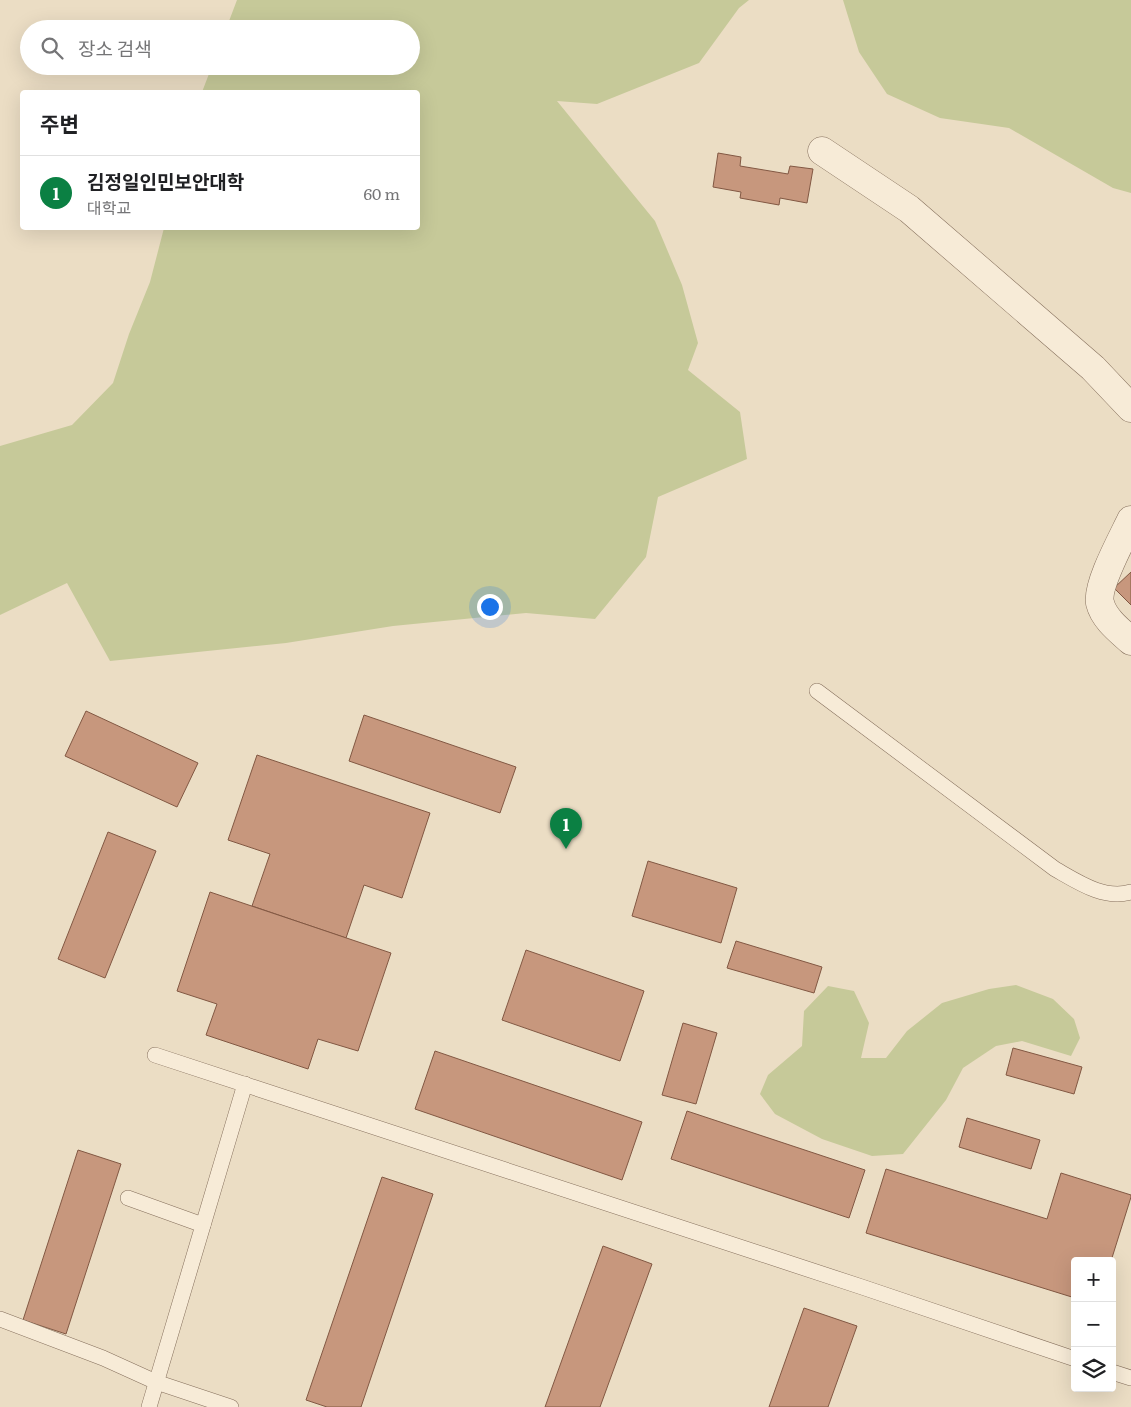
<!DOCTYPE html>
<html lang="ko">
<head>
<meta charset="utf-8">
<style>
  :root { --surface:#fff; --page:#f2f2f2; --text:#202124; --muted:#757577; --line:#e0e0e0; --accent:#0b8043 }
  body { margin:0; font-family:Literata,"Noto Sans KR",serif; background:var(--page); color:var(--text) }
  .controls { position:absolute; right:15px; bottom:15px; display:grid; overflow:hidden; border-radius:5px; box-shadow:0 5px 20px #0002 }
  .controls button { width:45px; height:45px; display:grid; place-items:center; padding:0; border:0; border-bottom:1px solid var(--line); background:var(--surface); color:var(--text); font:25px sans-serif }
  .you { position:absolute; left:489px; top:606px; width:18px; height:18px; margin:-12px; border:4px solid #fff; border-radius:50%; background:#1a73e8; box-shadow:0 0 0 8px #1a73e833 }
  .badge { display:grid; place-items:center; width:32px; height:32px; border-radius:50%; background:var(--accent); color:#fff; font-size:16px; font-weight:700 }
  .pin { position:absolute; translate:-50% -41px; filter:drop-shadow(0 1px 2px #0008) }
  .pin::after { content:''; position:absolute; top:26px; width:18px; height:15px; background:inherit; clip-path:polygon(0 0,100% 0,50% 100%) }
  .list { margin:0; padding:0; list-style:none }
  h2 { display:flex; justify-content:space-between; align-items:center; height:65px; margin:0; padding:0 20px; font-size:21px }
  h2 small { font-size:16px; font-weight:400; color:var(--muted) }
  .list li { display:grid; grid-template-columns:32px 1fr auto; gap:15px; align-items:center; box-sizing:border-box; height:75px; padding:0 20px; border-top:1px solid var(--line) }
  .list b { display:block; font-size:19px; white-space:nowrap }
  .list p { margin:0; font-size:16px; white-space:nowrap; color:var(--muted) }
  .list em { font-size:16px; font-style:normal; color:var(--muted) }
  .icon { flex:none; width:28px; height:28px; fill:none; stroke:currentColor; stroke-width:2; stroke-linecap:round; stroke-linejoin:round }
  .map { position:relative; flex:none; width:1131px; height:1407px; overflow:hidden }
  .search { position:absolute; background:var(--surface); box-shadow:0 5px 20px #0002; left:20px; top:20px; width:400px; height:55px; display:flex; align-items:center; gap:12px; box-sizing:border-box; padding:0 18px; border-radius:28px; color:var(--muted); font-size:19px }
  .panel { position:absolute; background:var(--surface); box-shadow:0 5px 20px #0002; left:20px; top:90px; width:400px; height:140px; border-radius:5px }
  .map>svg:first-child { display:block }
</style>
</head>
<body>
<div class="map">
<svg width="1131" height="1407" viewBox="0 0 1131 1407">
  <rect width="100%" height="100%" fill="#ebddc4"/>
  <g fill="#c6c999">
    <polygon points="237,0 749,0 739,8 699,63 597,104 557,101 655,221 682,285 698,343 688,370 740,412 747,459 658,497 646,557 595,619 526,613 393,626 286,643 110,661 67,583 0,615 0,446 72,425 113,383 129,334 150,282 164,228 418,228 418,92 202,92 212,66 411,66 411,29 226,29"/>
    <polygon points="843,0 1131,0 1131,193 1113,188 1009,128 940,118 887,94 859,52"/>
    <polygon points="1016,985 1053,999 1074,1019 1080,1038 1071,1056 1022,1041 996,1046 963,1068 946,1100 903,1154 872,1156 822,1139 775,1114 760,1094 768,1075 802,1046 804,1011 828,986 854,991 869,1023 861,1058 886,1058 907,1031 942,1003 989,989"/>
  </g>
  <g fill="#c7977d" stroke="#825843">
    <polygon points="718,153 741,157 740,166 788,174 790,166 813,169 807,203 780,198 779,205 740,198 741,192 713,187"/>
    <polygon points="1131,572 1131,605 1114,588"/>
    <polygon points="86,711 198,763 177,807 65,756"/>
    <polygon points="364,715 516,767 500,813 349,761"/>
    <polygon points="257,755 430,813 402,898 364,885 346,938 252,906 270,854 228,840"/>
    <polygon points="108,832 156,851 105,978 58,959"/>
    <polygon points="648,861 737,888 721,943 632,916"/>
    <polygon points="210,892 391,953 358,1051 318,1039 308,1069 206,1035 217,1004 177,991"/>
    <polygon points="736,941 822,967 814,993 727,968"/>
    <polygon points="526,950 644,991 620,1061 502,1020"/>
    <polygon points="683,1023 717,1033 696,1104 662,1095"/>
    <polygon points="1013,1048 1082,1067 1074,1094 1006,1075"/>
    <polygon points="435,1051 642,1122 622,1180 415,1109"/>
    <polygon points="687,1111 865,1170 849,1218 671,1159"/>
    <polygon points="967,1118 1040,1140 1031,1169 959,1147"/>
    <polygon points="78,1150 121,1164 66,1334 23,1320"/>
    <polygon points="886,1169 1047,1219 1061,1173 1131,1195 1131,1197 1111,1261 1075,1261 1075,1298 866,1233"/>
    <polygon points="382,1177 433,1194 361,1407 327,1407 306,1400"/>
    <polygon points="603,1246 652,1264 600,1407 545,1407"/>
    <polygon points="804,1308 857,1326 828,1407 769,1407"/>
  </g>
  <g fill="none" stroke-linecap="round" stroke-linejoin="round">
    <g stroke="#856f5c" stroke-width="16">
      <g id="service">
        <path d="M817,691L1055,869C1078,882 1104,900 1131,892"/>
        <polyline points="155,1055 862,1287 1075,1359"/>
        <polyline points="128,1198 203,1225"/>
        <polyline points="0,1319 103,1358 156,1382 231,1407"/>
        <polyline points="1112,1372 1131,1378"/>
        <polyline points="149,1407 245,1084"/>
      </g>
    </g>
    <g stroke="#856f5c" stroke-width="29">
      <g id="minor">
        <polyline points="822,151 909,209 1093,368 1131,408"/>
        <path d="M1131,520C1123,537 1096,586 1100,603C1104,619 1120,631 1131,641"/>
      </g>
    </g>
    <use href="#service" stroke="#f7ebd7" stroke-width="15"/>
    <use href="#minor" stroke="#f7ebd7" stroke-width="28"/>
  </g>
</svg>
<div class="controls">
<button>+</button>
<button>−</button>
<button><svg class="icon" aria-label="layers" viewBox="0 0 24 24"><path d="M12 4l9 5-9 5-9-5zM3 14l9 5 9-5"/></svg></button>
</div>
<div class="you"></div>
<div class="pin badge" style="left:566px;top:849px">1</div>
<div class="search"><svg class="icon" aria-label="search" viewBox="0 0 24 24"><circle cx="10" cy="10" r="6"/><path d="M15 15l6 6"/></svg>장소 검색</div>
<section class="panel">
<h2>주변<small></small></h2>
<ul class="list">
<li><span class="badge">1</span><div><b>김정일인민보안대학</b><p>대학교</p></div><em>60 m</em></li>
</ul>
</section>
</div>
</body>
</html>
